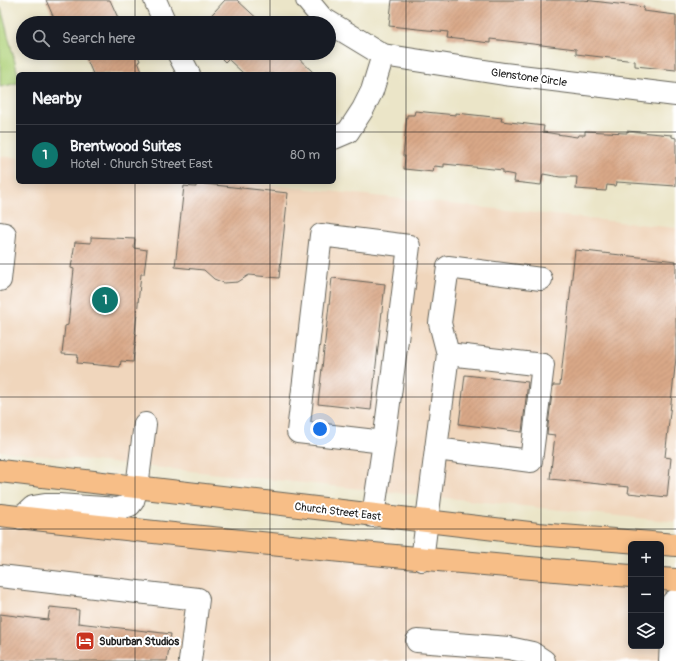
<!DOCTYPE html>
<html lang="en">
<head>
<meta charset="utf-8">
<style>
  :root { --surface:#171b24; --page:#20242c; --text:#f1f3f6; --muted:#9ea1a6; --line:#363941; --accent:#0f766e }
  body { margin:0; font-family:Pangolin,sans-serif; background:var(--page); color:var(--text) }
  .controls { position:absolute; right:12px; bottom:12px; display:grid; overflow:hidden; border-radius:6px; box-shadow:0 2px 10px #0003 }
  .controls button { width:36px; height:36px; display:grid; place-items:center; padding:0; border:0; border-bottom:1px solid var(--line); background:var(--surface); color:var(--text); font:20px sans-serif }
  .you { position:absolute; left:320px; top:429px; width:14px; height:14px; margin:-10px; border:3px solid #fff; border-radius:50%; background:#1a73e8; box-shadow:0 0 0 6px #1a73e833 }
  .badge { display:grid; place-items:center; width:26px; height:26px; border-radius:50%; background:var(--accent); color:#fff; font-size:13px; font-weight:700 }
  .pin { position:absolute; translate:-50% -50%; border:2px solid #fff; box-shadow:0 1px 4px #0006 }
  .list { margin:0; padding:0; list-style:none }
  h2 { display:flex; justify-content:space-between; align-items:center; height:52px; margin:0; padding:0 16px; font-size:17px }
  h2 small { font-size:13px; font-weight:400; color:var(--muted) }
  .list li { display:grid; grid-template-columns:26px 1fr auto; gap:12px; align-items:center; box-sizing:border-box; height:60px; padding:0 16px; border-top:1px solid var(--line) }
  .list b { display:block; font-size:15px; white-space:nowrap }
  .list p { margin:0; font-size:13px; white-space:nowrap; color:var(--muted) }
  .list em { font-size:13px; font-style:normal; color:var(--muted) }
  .icon { flex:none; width:22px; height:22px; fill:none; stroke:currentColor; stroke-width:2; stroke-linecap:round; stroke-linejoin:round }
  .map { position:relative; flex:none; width:676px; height:661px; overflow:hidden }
  .search { position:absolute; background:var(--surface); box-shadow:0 2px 10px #0003; left:16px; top:16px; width:320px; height:44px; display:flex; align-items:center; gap:10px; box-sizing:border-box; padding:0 14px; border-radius:22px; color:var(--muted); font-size:15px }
  .panel { position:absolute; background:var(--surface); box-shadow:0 2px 10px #0003; left:16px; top:72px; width:320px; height:112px; border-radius:6px }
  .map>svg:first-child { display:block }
</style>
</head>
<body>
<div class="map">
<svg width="676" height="661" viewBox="0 0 676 661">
  <defs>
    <pattern id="building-hatch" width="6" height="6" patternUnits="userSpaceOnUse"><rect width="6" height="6" fill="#d9a888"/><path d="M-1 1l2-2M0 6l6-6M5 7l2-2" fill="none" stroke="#ba9075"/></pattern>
  </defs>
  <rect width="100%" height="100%" fill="#fff"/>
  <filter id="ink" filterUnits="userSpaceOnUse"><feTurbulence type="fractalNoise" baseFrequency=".025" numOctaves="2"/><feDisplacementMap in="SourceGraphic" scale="8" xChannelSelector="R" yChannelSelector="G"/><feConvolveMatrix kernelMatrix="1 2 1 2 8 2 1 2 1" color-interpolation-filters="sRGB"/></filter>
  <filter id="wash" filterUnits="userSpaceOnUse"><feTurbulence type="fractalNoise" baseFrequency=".012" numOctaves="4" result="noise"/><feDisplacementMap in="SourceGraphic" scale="16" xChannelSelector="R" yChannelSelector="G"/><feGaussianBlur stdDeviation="0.9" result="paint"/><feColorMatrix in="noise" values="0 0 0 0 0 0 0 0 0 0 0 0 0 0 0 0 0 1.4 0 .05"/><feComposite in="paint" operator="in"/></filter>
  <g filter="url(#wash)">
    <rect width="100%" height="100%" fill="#ebe5c8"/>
    <g fill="#f0d6bc">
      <polygon points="0,156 18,158 18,182 243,182 676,228 676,522 0,451"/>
      <polygon points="0,525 631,582 631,646 661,646 661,585 676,586 676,661 0,661"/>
    </g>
    <polygon fill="#afd179" stroke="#66764a" points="0,8 1,8 18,74 18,83 0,87"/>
    <g id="blocks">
      <g fill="url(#building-hatch)">
        <polygon points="46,0 110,0 119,20 121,18 123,23 56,23"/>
        <polygon points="225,0 237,0 262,23 204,23"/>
        <polygon points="392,0 584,0 644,7 643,11 676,15 676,70 635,66 635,61 576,54 576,49 490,39 490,43 447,38 448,32 389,26"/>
        <polygon points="84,53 137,53 140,61 138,62 143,74 93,74"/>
        <polygon points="208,53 293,53 315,74 244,74 228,59 225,62 218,55 214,59"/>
        <polygon points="415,111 456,115 456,113 502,118 501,121 544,126 543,132 577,137 578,135 585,135 585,131 627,133 627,131 672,135 672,137 676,138 676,186 617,182 616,186 607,185 606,191 576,189 577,177 560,177 543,174 541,185 514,182 515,175 503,173 503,170 444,164 444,167 434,166 433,172 404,169 405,156 403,156 407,115 414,115"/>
        <polygon points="196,183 288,193 279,278 249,275 238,282 224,283 214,279 204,270 175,267 184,186 196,187"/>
        <polygon points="91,237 135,239 134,248 147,250 144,274 141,274 135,333 136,334 133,362 121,361 120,367 77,363 78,355 62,354 65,326 68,325 74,269 71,268 75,242 91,243"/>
        <polygon points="575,250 676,261 676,358 665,457 671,458 667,497 628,493 629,487 550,479 555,435 547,434 553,385 560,385"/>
        <polygon points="332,278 385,284 371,410 318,404"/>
        <polygon points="465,375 528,382 522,432 459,424"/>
        <polygon points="50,607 79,610 78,623 171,634 167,661 0,661 0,614 48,620"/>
      </g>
    </g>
  </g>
  <g filter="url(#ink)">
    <use href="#blocks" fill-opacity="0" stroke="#646258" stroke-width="1"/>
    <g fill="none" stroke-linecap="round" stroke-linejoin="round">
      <g stroke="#646258" stroke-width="24">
        <g id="minor">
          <polyline points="155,0 165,23"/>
          <polyline points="307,0 322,18 383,55 504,74 676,95"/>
          <polyline points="178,53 189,74"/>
          <polyline points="334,138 348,132 363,109 372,91 383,55"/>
          <polyline points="0,233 5,234 0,280"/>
          <polyline points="436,449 531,461 543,365 448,354 440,323 448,267 541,279"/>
          <polyline points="373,516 384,442 409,246 321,235 298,432 384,442"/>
          <polyline points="21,518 33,507 45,505 58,505 118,509 130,505 133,501 137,487 145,424"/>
          <polyline points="422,560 448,354"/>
          <polyline points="0,576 198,599 190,661"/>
          <polyline points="417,641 509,648 532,653 544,661"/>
          <polyline points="670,661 673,602 676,600"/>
        </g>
      </g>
      <g stroke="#646258" stroke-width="24">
        <g id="major">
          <polyline points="0,471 538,534 676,545"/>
          <path d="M0,515C210,539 420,560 631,576"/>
          <polyline points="661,579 676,580"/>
        </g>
      </g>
      <use href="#minor" stroke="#fff" stroke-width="22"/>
      <use href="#major" stroke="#f7be87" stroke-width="22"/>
    </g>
  </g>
  <path fill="none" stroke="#1c1c1c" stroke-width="1" stroke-opacity="0.55" d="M135,0V23M270,0V23M406,0V661M541,0V661M135,53V74M270,53V74M0,132H18M334,132H676M135,182V661M270,182V661M0,264H676M0,397H676M0,529H676"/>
  <defs>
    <g id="hotel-square" transform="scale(1)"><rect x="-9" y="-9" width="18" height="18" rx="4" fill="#c8321e" stroke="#fff"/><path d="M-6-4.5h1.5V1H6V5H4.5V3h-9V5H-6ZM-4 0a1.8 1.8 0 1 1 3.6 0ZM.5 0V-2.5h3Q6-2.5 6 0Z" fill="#fff"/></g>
  </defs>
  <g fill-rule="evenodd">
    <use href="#hotel-square" x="85" y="641"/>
  </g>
  <g text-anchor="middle" stroke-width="4" stroke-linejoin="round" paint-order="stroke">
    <g font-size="11" fill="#1c1c1c" stroke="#fff">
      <text transform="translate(529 77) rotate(8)" y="4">Glenstone Circle</text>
      <text transform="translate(338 511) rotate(7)" y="4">Church Street East</text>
    </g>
    <g font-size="11" font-weight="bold" fill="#1c1c1c" stroke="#fff" text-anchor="start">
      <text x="99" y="645">Suburban Studios</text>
    </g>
  </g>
</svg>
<div class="controls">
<button>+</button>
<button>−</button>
<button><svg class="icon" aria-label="layers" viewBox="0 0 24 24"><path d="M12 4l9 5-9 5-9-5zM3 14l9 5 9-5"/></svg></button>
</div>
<div class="you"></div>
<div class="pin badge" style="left:105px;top:300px">1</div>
<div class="search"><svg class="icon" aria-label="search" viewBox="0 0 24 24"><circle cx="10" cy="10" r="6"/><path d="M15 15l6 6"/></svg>Search here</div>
<section class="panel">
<h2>Nearby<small></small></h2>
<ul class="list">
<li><span class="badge">1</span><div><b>Brentwood Suites</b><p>Hotel · Church Street East</p></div><em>80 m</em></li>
</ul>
</section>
</div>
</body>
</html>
